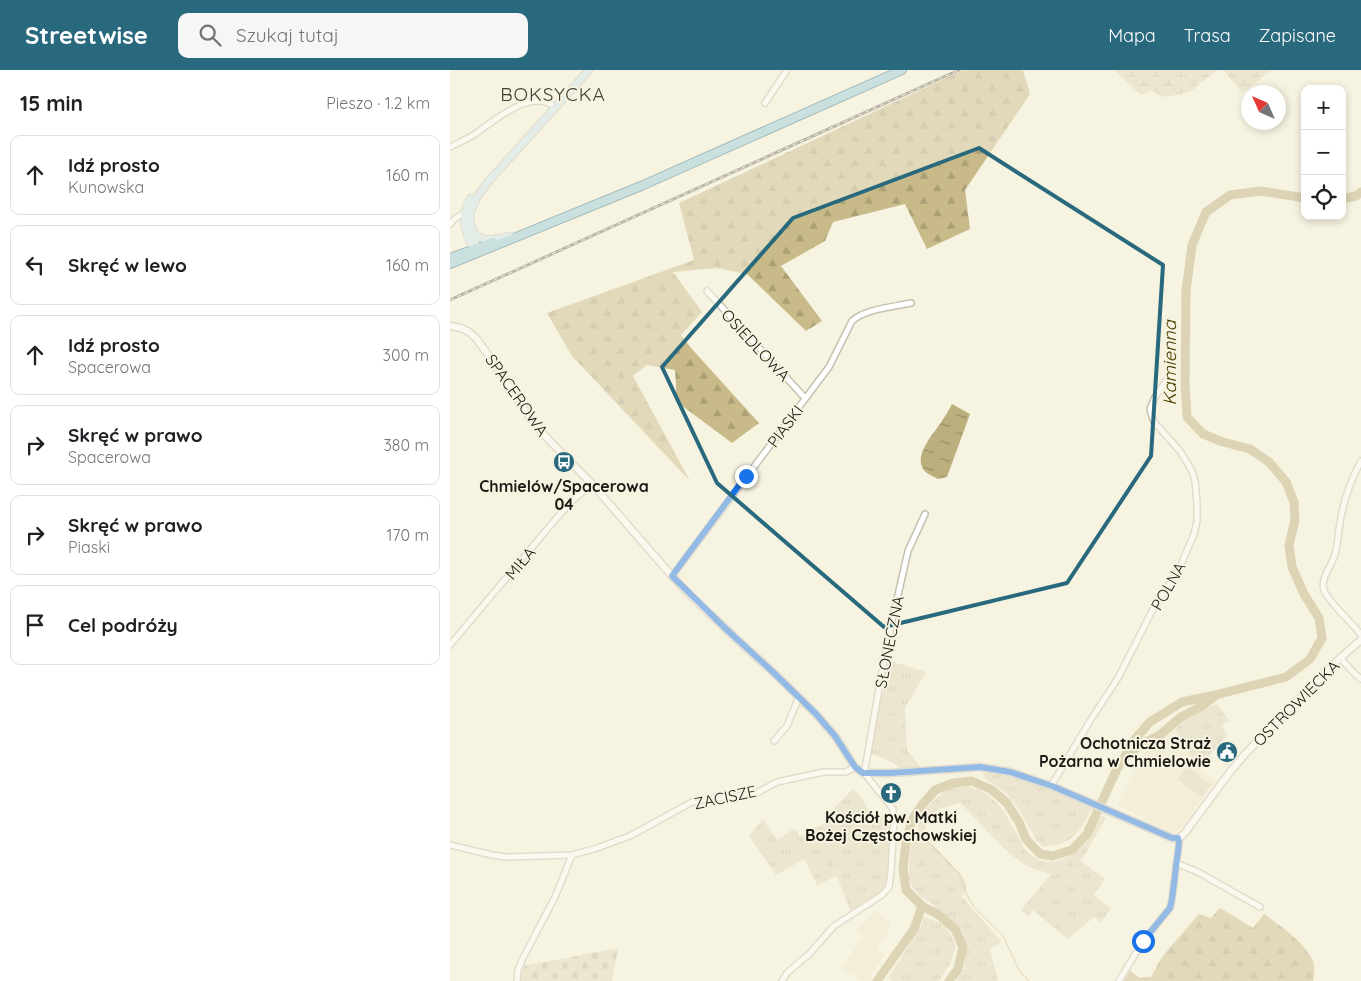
<!DOCTYPE html>
<html lang="pl">
<head>
<meta charset="utf-8">
<style>
  :root { --surface:#fff; --page:#f6f6f6; --text:#202124; --muted:#757577; --line:#e0e0e0; --accent:#29697e }
  body { margin:0; font-family:Quicksand,sans-serif; background:var(--page); color:var(--text) }
  .controls { position:absolute; right:15px; top:15px; display:grid; overflow:hidden; border-radius:10px; box-shadow:0 2px 8px #0003 }
  .controls button { width:45px; height:45px; display:grid; place-items:center; padding:0; border:0; border-bottom:1px solid var(--line); background:var(--surface); color:var(--text); font:25px sans-serif }
  .compass { position:absolute; left:791px; top:15px; width:45px; height:45px; border-radius:50%; background:var(--surface); box-shadow:0 2px 8px #0003; rotate:315deg }
  .stop { position:absolute; width:15px; height:15px; margin:-11px; border:4px solid #1a73e8; border-radius:50%; background:#fff }
  .stop.end { background:#1a73e8; border-color:#fff; box-shadow:0 1px 5px #0008 }
  .list { margin:0; padding:0; list-style:none }
  h2 { display:flex; justify-content:space-between; align-items:center; height:65px; margin:0; padding:0 20px; font-size:21px }
  h2 small { font-size:16px; font-weight:400; color:var(--muted) }
  .list li { display:grid; grid-template-columns:32px 1fr auto; gap:15px; align-items:center; box-sizing:border-box; height:80px; margin:0 10px 10px; padding:0 10px; border:1px solid var(--line); border-radius:10px }
  .list b { display:block; font-size:19px; white-space:nowrap }
  .list p { margin:0; font-size:16px; white-space:nowrap; color:var(--muted) }
  .list em { font-size:16px; font-style:normal; color:var(--muted) }
  .icon { flex:none; width:28px; height:28px; fill:none; stroke:currentColor; stroke-width:2; stroke-linecap:round; stroke-linejoin:round }
  .map { position:relative; flex:none; width:911px; height:911px; overflow:hidden }
  header { display:flex; align-items:center; gap:30px; box-sizing:border-box; height:70px; padding:0 25px; background:var(--accent); color:#fff }
  header strong { font-size:24px }
  nav { display:flex; gap:28px; margin-inline-start:auto; font-size:18px }
  .search { width:350px; height:45px; background:var(--page); display:flex; align-items:center; gap:12px; box-sizing:border-box; padding:0 18px; border-radius:10px; color:var(--muted); font-size:19px }
  main { display:flex }
  aside { flex:1; background:var(--surface) }
  .map>svg:first-child { display:block }
</style>
</head>
<body>
<header>
<strong>Streetwise</strong>
<div class="search"><svg class="icon" aria-label="search" viewBox="0 0 24 24"><circle cx="10" cy="10" r="6"/><path d="M15 15l6 6"/></svg>Szukaj tutaj</div>
<nav><a>Mapa</a><a>Trasa</a><a>Zapisane</a></nav>
</header>
<main>
<aside>
<h2>15 min<small>Pieszo · 1.2 km</small></h2>
<ul class="list">
<li><svg class="icon" aria-label="ahead" viewBox="0 0 24 24"><path d="M12 20V5M6 11l6-6 6 6"/></svg><div><b>Idź prosto</b><p>Kunowska</p></div><em>160 m</em></li>
<li><svg class="icon" aria-label="left" viewBox="0 0 24 24"><path d="M17 20v-9H6M10 6l-5 5 5 5"/></svg><div><b>Skręć w lewo</b></div><em>160 m</em></li>
<li><svg class="icon" aria-label="ahead" viewBox="0 0 24 24"><path d="M12 20V5M6 11l6-6 6 6"/></svg><div><b>Idź prosto</b><p>Spacerowa</p></div><em>300 m</em></li>
<li><svg class="icon" aria-label="right" viewBox="0 0 24 24"><path d="M7 20v-9h11M14 6l5 5-5 5"/></svg><div><b>Skręć w prawo</b><p>Spacerowa</p></div><em>380 m</em></li>
<li><svg class="icon" aria-label="right" viewBox="0 0 24 24"><path d="M7 20v-9h11M14 6l5 5-5 5"/></svg><div><b>Skręć w prawo</b><p>Piaski</p></div><em>170 m</em></li>
<li><svg class="icon" aria-label="arrive" viewBox="0 0 24 24"><path d="M6 21V4h12l-3 4 3 4H6"/></svg><div><b>Cel podróży</b></div></li>
</ul>
</aside>
<div class="map">
<svg width="911" height="911" viewBox="0 0 911 911">
  <defs>
    <pattern id="grass-tufts" width="24" height="20" patternUnits="userSpaceOnUse" patternTransform="scale(1.25)"><rect width="24" height="20" fill="#ded6b8"/><path d="M3 7l-1-3M5 7V3M7 7l1-3M15 17l-1-3M17 17v-4M19 17l1-3" fill="none" stroke="#beb79d"/></pattern>
    <pattern id="forest-firs" width="22" height="20" patternUnits="userSpaceOnUse" patternTransform="scale(1.25)"><rect width="22" height="20" fill="#c8bb89"/><path d="M5 1l3.5 6h-7zM16 11l3.5 6h-7z" fill="#aba075"/></pattern>
    <pattern id="wetland-marsh" width="20" height="14" patternUnits="userSpaceOnUse" patternTransform="scale(1.25)"><rect width="20" height="14" fill="#ded6b8"/><path d="M1 5h8M5 5V1M11 12h8M15 12V8" fill="none" stroke="#beb79d"/></pattern>
    <pattern id="cemetery-stones" width="16" height="16" patternUnits="userSpaceOnUse" patternTransform="scale(1.25)"><rect width="16" height="16" fill="#ded6b8"/><path d="M2 7V4a2 2 0 0 1 4 0v3zM10 15v-3a2 2 0 0 1 4 0v3z" fill="#beb79d"/></pattern>
    <pattern id="water-ripples" width="26" height="14" patternUnits="userSpaceOnUse" patternTransform="scale(1.25)"><rect width="26" height="14" fill="#bbaf7e"/><path d="M2 4q2-2 4 0t4 0M15 11q2-2 4 0t4 0" fill="none" stroke="#978e66"/></pattern>
  </defs>
  <rect width="100%" height="100%" fill="#f7f3e1"/>
  <g fill="#efe9cf">
    <polygon points="725,659 749,697 765,712 729,761 722,762 668,735 694,684"/>
    <polygon points="426,841 441,854 439,859 438,864 428,876 427,879 435,884 420,907 423,909 422,911 411,911 391,898 413,867 406,860"/>
  </g>
  <g fill="url(#grass-tufts)">
    <polygon points="437,590 476,602 455,638 457,680 470,697 451,699 444,693 420,683"/>
    <path d="M767,634L779,651L772,655L777,665L749,697L725,659C738,648 751,640 767,634Z"/>
    <path d="M532,702C571,706 606,722 642,739C628,763 624,775 593,776L587,771L568,738L556,723L534,708Z"/>
    <path d="M518,716C549,726 553,741 568,766C571,770 572,776 575,780C580,785 592,793 599,792C613,791 627,783 636,773C642,765 646,754 651,746L656,748L631,791L655,809L644,825L661,839L651,852L644,847L618,869L583,840L578,847L571,840L601,804C593,802 586,800 579,797C554,783 531,754 511,733C487,738 481,740 473,764L513,807L517,816L512,827L552,872L540,879L548,911H506L514,899L517,875L510,862L480,832L471,827L463,818L459,810V796L461,775L474,741L484,730L495,721L504,717Z"/>
    <polygon points="403,719 411,727 423,748 441,744 437,810 435,819 400,841 387,806 367,815 354,789 326,805 299,766 313,749 327,770 345,758 350,767 388,746 384,738"/>
    <polygon points="474,847 494,854 501,865 506,876 501,892 489,911 443,911 438,908 472,855"/>
  </g>
  <g fill="url(#forest-firs)">
    <polygon points="513,0 573,0 580,24 515,120 520,159 477,179 455,134 383,152 375,171 331,196 372,251 356,261 297,204 266,198 223,202 252,242 231,265 241,278 309,353 282,373 227,332 225,300 197,295 183,306 240,411 122,286 97,243 244,190 229,133"/>
    <path d="M770,838L803,858L814,844C829,855 860,876 864,895C865,900 864,906 863,911H674L680,901L690,908L701,907L712,887L749,844L761,848Z"/>
  </g>
  <g fill="url(#wetland-marsh)">
    <polygon points="664,0 767,0 740,22 715,27 702,21 691,25"/>
    <polygon points="773,0 822,0 792,23"/>
  </g>
  <polygon fill="url(#cemetery-stones)" points="168,878 162,911 70,911 74,896"/>
  <polygon fill="#ded6b8" points="737,696 761,715 751,727 727,709"/>
  <path fill="url(#water-ripples)" d="M502,334L520,344L497,407L488,409C483,406 474,403 472,397C466,382 484,363 492,351C495,346 499,340 502,334Z"/>
  <g fill="none" stroke-linecap="round" stroke-linejoin="round">
    <polyline stroke="#bbaf7e" stroke-width="1" points="461,755 509,803 516,823 523,836 553,866 569,900 579,911"/>
    <g stroke="#bbaf7e" stroke-width="9">
      <polyline points="892,129 906,126 911,122"/>
      <polyline points="678,686 689,675 710,665 731,647 752,636 765,626"/>
      <polyline points="472,836 489,845 505,859 513,877 508,899 499,911"/>
      <polyline points="427,911 464,859 472,836 456,820 453,799 456,773 462,750 472,735 485,720 503,713 522,711 542,720 556,732 569,752 576,769 590,784 602,786 622,780 637,764 666,701 685,669 700,652 732,632 765,625 836,607 860,589 872,568 869,548 854,524 842,497 839,475 845,450 844,432 836,412 819,392 800,379 773,372 753,364 737,347 735,315 736,221 742,175 756,142 780,125 811,121 855,128"/>
    </g>
    <g stroke="#c6c2b1" stroke-width="8">
      <g id="minor">
        <polyline points="315,33 337,0"/>
        <path d="M0,77C8,73 17,69 25,64C44,51 82,17 105,37"/>
        <path d="M0,154C6,147 10,144 18,143"/>
        <polyline points="257,221 355,328"/>
        <path d="M911,391C901,410 893,432 890,453C888,464 888,474 885,484C882,496 870,508 874,520C877,531 903,553 911,565"/>
        <path d="M222,506L379,297L402,251C415,239 443,237 461,233"/>
        <polyline points="0,575 105,450 123,430 142,414"/>
        <polyline points="890,588 904,603 911,609"/>
        <polyline points="324,671 337,656 349,627"/>
        <polyline points="601,716 640,651 668,608 701,543 730,497 744,464 747,451 747,433 745,411 742,401 730,381 704,352 701,343 700,339 705,327 717,310"/>
        <polyline points="0,775 42,785 56,787 122,785 144,779 180,766 242,732 267,728 305,724 327,712 374,702 396,702 405,697"/>
        <polyline points="726,793 748,802 810,837"/>
        <polyline points="67,911 68,900 72,890 105,827 122,785"/>
        <polyline points="332,911 337,903 359,884 384,856 432,825 439,817 441,802 444,753 443,739 415,704 415,699 436,578 458,481 475,444"/>
        <polyline points="669,911 693,871 720,838 722,829 729,773 728,769"/>
      </g>
    </g>
    <g stroke="#c6c2b1" stroke-width="9">
      <polyline id="tertiary" points="0,256 11,258 19,262 26,268 41,289 80,348 97,368 142,414 222,506 242,527 293,575 323,602 366,644 385,666 405,697 413,703 441,703 530,697 560,702 601,716 722,768 728,769 734,764 780,702 796,683 890,588 911,570"/>
    </g>
    <g stroke="#c6c2b1" stroke-width="9">
      <g id="secondary">
        <path d="M21,128C9,145 15,164 25,181"/>
        <path d="M23,162C34,174 45,169 60,166"/>
        <polyline points="26,182 25,168 20,151 20,143 27,127 38,112 139,0"/>
      </g>
    </g>
    <g stroke="#3a7687" stroke-width="10">
      <g id="primary">
        <polyline points="0,188 43,172"/>
        <polyline points="0,194 191,116 452,0"/>
      </g>
    </g>
    <use href="#minor" stroke="#fff" stroke-width="5"/>
    <use href="#tertiary" stroke="#fff" stroke-width="6"/>
    <use href="#secondary" stroke="#c9e5ee" stroke-width="7"/>
    <use href="#primary" stroke="#92cbdc" stroke-width="8"/>
    <g stroke="#706d63" stroke-width="3">
      <polyline id="rail" points="0,230 509,0"/>
    </g>
    <use href="#rail" stroke="#f7f3e1" stroke-width="1" stroke-dasharray="4" stroke-linecap="butt"/>
  </g>
  <g fill="none" stroke-linecap="round" stroke-linejoin="round">
    <polyline stroke="#1a73e8" stroke-width="6" points="296,406 222,506 277,560 323,602 366,644 385,666 405,697 413,703 441,703 530,697 560,702 602,716 722,768 728,768 729,773 722,829 720,838 693,871"/>
  </g>
  <path d="M0 0H911V911H0ZM529,78L713,195L701,386L617,513L434,557L267,413L212,297L343,148Z" fill="#f7f3e1" fill-opacity=".55" fill-rule="evenodd"/>
  <path fill="none" stroke="#29697e" stroke-width="4" stroke-linejoin="round" d="M529,78L713,195L701,386L617,513L434,557L267,413L212,297L343,148Z"/>
  <defs>
    <g id="bus-disc" transform="scale(1.125)"><circle r="9.5" fill="#29697e" stroke="#f7f3e1"/><path d="M-5-6H5V4H4V6H2V4H-2V6H-4V4H-5ZM-3.5-4V0h7V-4ZM-3.5 1.2v1.5H-2V1.2ZM2 1.2v1.5H3.5V1.2Z" fill="#fff"/></g>
    <g id="civic-disc" transform="scale(1.125)"><circle r="9.5" fill="#29697e" stroke="#f7f3e1"/><path d="M-.6-6.5H3V-4.5H.6V-3L4-1V1h2V6H-6V1h2V-1L-.6-3ZM-1.2 2.5V6h2.4V2.5Z" fill="#fff"/></g>
    <g id="church-disc" transform="scale(1.125)"><circle r="9.5" fill="#29697e" stroke="#f7f3e1"/><path d="M-1.2-6h2.4v3.5h3.3v2.4h-3.3V6h-2.4V-.1h-3.3v-2.4h3.3Z" fill="#fff"/></g>
  </defs>
  <g fill-rule="evenodd">
    <use href="#bus-disc" x="114" y="392"/>
    <use href="#civic-disc" x="777" y="682"/>
    <use href="#church-disc" x="441" y="723"/>
  </g>
  <g text-anchor="middle" stroke-width="4" stroke-linejoin="round" paint-order="stroke">
    <g font-size="16" fill="#1c1a14" stroke="#f7f3e1">
      <text transform="translate(306 275) rotate(47)" y="6">OSIEDLOWA</text>
      <text transform="translate(67 325) rotate(55)" y="6">SPACEROWA</text>
      <text transform="translate(335 356) rotate(-53)" y="6">PIASKI</text>
      <text transform="translate(70 493) rotate(-50)" y="6">MIŁA</text>
      <text transform="translate(718 516) rotate(-60)" y="6">POLNA</text>
      <text transform="translate(439 572) rotate(-79)" y="6">SŁONECZNA</text>
      <text transform="translate(846 633) rotate(-45)" y="6">OSTROWIECKA</text>
      <text transform="translate(275 727) rotate(-12)" y="6">ZACISZE</text>
    </g>
    <g font-size="16" font-weight="bold" fill="#1c1a14" stroke="#f7f3e1">
      <text x="114" y="422">Chmielów/Spacerowa<tspan x="114" dy="18">04</tspan></text>
      <text x="761" y="679" text-anchor="end">Ochotnicza Straż<tspan x="761" dy="18">Pożarna w Chmielowie</tspan></text>
      <text x="441" y="753">Kościół pw. Matki<tspan x="441" dy="18">Bożej Częstochowskiej</tspan></text>
    </g>
    <g font-size="18" font-style="italic" fill="#4c3e00" stroke="#f7f3e1">
      <text transform="translate(720 293) rotate(-90)" y="6">Kamienna</text>
    </g>
    <g font-size="19" letter-spacing="1" fill="#433f31" stroke="#f7f3e1">
      <text x="103" y="31">BOKSYCKA</text>
    </g>
  </g>
</svg>
<div class="controls">
<button>+</button>
<button>−</button>
<button><svg class="icon" aria-label="locate" viewBox="0 0 24 24"><circle cx="12" cy="12" r="6"/><path d="M12 2v4M12 18v4M2 12h4M18 12h4"/></svg></button>
</div>
<svg class="compass" viewBox="-18 -18 36 36"><path d="M0-13l5 13h-10z" fill="#e53935"/><path d="M0 13l5-13h-10z" fill="#757577"/></svg>
<div class="stop" style="left:693px;top:871px"></div>
<div class="stop end" style="left:296px;top:406px"></div>
</div>
</main>
</body>
</html>
